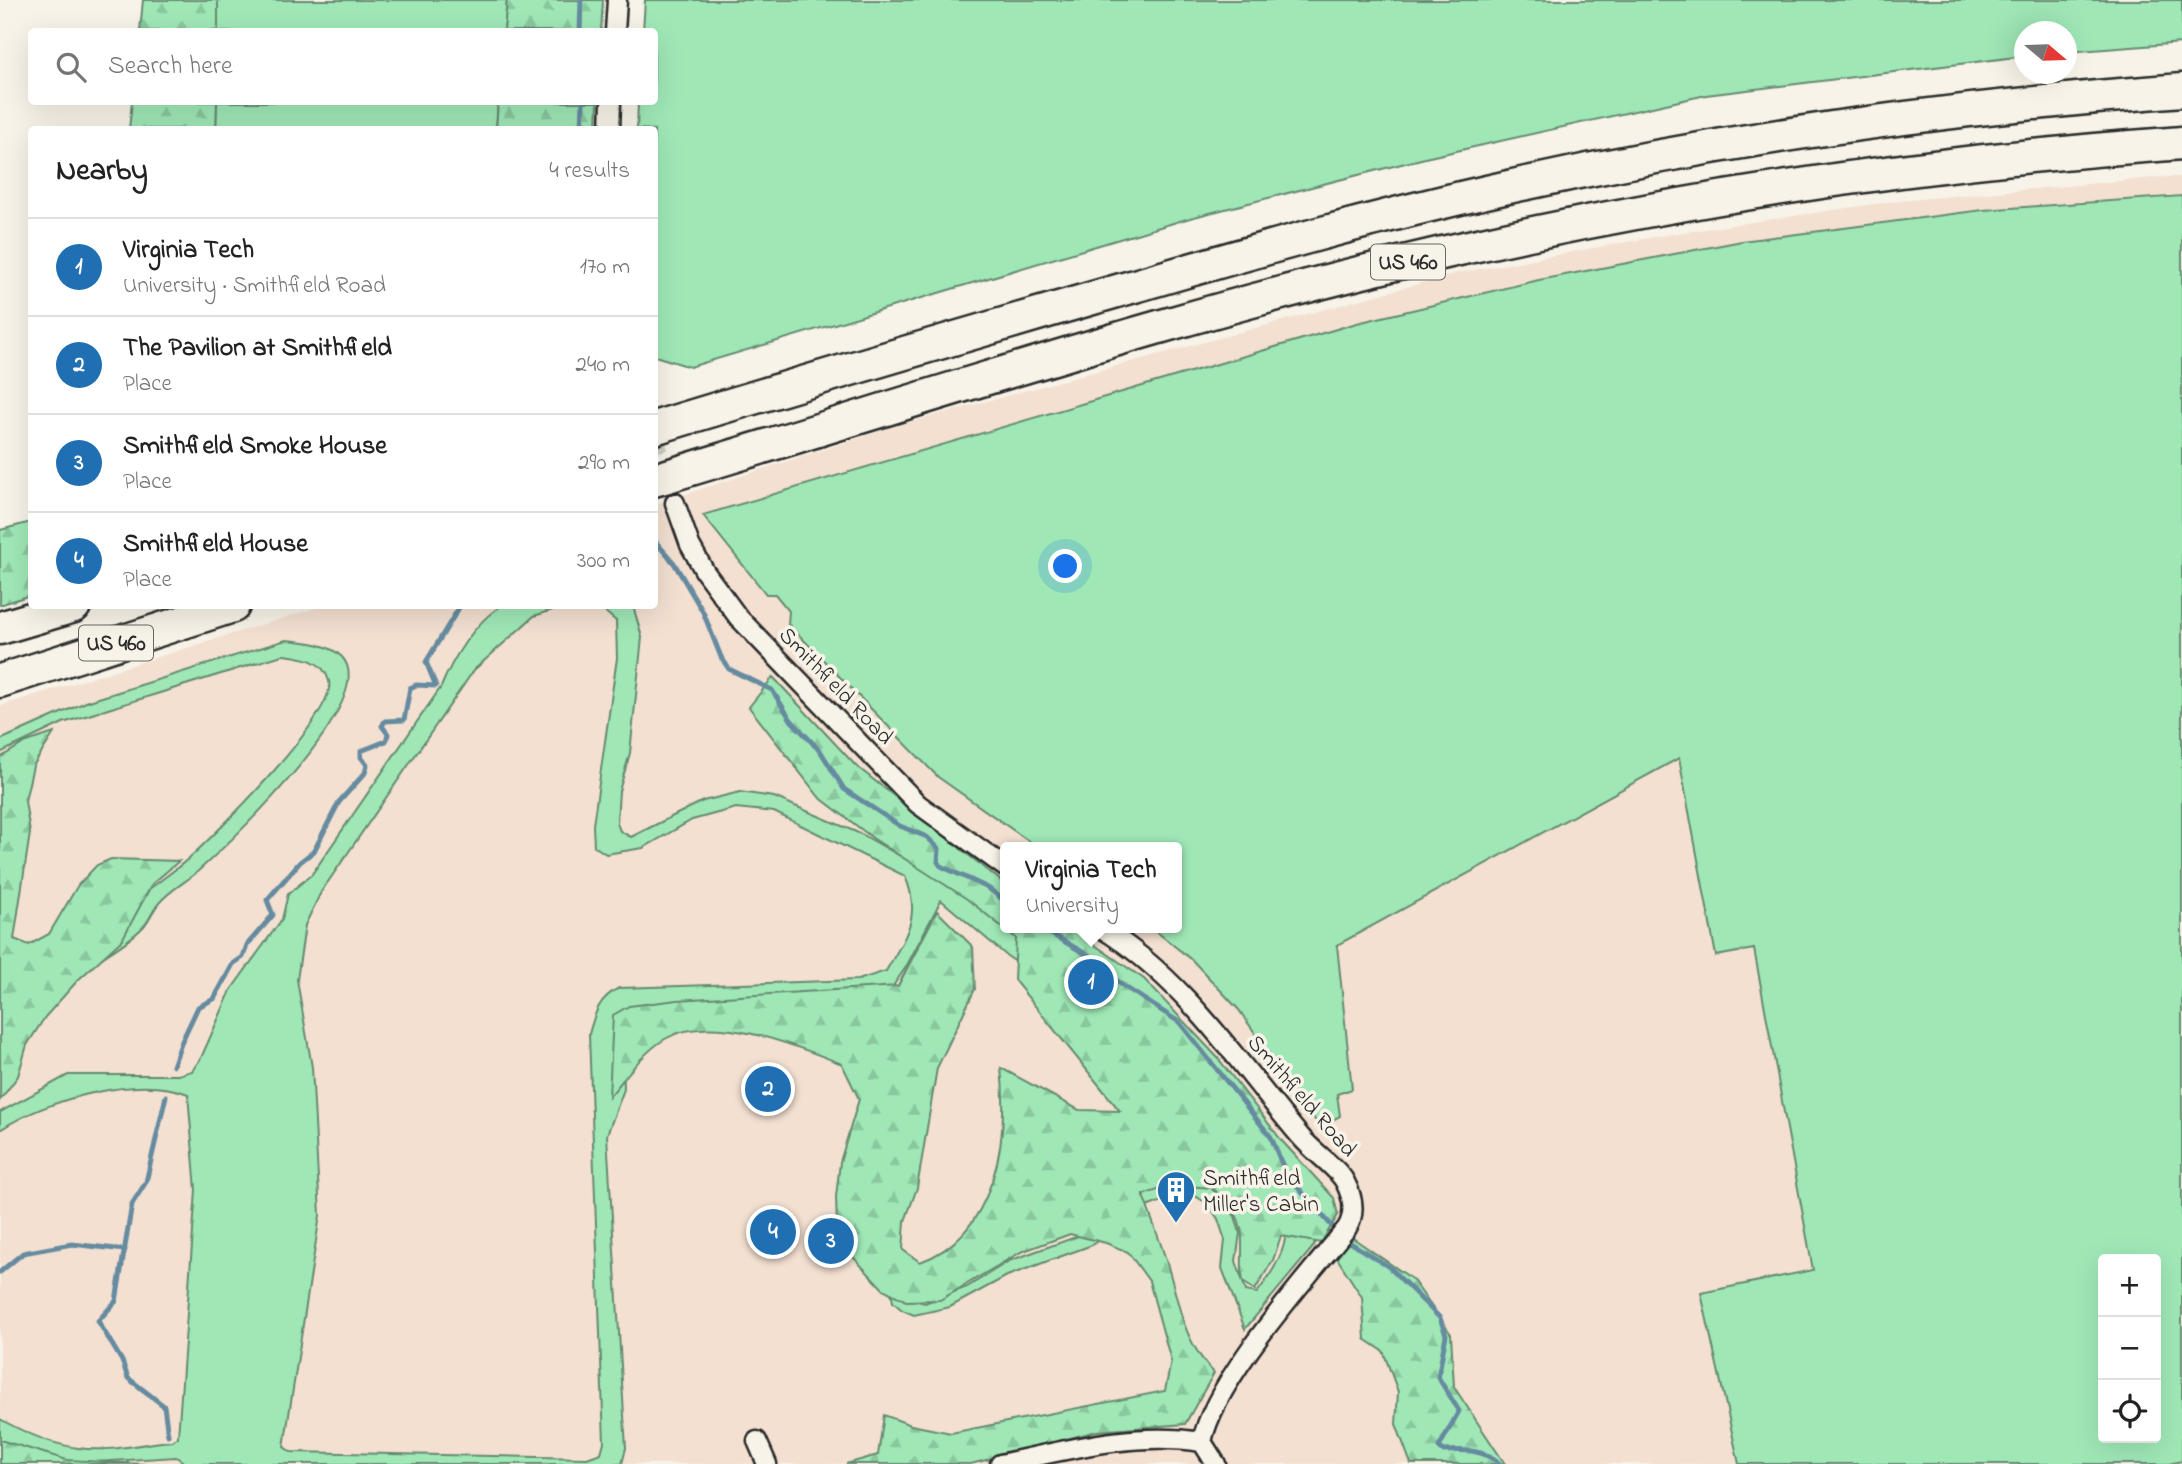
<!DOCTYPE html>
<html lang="en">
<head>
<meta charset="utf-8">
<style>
  :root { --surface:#fff; --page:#f2f2f2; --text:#222; --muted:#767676; --line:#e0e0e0; --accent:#1f6fb2 }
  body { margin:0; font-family:"Indie Flower",sans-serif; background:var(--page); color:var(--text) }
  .controls { position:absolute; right:21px; bottom:21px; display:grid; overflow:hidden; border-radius:7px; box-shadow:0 7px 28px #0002 }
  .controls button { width:63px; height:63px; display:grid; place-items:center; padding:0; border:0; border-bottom:2px solid var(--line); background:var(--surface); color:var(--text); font:35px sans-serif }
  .compass { position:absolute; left:2014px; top:21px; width:63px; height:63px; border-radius:50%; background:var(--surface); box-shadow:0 7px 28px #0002; rotate:109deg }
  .you { position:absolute; left:1066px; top:567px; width:24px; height:24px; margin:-18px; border:5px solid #fff; border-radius:50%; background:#1a73e8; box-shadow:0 0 0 10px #1a73e833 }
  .badge { display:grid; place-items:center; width:46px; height:46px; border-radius:50%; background:var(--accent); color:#fff; font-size:23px; font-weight:700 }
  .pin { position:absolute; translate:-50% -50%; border:4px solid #fff; box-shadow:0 2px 7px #0006 }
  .popup { position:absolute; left:1000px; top:842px; width:182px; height:91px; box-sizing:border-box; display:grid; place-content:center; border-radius:7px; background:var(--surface); filter:drop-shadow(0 2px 5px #0005); font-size:23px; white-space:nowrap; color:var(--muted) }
  .popup b { font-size:26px; color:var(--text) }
  .popup::after { content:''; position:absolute; left:50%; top:100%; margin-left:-14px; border:14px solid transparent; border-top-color:var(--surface) }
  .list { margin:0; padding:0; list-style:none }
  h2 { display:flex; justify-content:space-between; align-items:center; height:91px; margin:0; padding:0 28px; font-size:30px }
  h2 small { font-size:23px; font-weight:400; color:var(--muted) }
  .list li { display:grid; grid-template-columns:46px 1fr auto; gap:21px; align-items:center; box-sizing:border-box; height:98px; padding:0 28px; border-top:2px solid var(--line) }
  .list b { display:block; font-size:26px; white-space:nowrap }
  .list p { margin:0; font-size:23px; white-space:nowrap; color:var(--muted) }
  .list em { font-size:23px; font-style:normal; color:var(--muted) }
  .icon { flex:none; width:38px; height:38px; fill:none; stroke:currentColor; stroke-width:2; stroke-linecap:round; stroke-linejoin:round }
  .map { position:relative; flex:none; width:2182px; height:1464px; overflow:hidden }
  .search { position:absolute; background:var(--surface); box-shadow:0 7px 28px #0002; left:28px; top:28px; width:630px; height:77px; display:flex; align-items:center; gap:18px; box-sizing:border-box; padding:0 24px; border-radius:7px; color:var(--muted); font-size:26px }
  .panel { position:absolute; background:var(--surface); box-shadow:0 7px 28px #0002; left:28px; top:126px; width:630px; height:483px; border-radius:7px }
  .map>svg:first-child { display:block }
</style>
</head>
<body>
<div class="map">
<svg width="2182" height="1464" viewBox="0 0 2182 1464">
  <defs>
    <pattern id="forest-firs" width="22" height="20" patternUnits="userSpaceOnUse" patternTransform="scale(1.75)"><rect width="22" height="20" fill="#9fe8b6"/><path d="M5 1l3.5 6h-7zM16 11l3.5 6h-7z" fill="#89c79d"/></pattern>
  </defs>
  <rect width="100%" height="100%" fill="#f7f3e8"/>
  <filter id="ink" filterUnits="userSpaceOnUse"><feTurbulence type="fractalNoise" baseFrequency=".0143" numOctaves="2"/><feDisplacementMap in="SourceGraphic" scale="14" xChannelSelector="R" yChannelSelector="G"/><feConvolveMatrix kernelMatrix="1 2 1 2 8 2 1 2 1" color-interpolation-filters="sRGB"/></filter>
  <g filter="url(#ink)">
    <path fill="#f3e0d1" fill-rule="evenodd" d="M2164,177H2182V1464H0V706L322,606H654L655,504L899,425L1458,273L1659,236L1888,202ZM1005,847H1177V928H1005ZM2103,1259H2156V1438H2103Z"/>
    <g fill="#9fe8b6" stroke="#658a70" stroke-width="2" fill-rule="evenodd">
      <polygon points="218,0 507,0 504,31 218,32"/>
      <polygon points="645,0 2182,0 2182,43 2067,52 2066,32 2024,32 2024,56 1706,95 1425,158 1190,218 690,367 655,356 654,130 637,129 638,102 654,102 654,32 643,31"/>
      <polygon points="217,102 498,102 496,129 216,130"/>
      <path d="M2182,196V1461L2169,1464H1739L1701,1293L1813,1270L1754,949L1716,956L1679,758L1337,945L1352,1089L1337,1094L1340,1116L1320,1127L1239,1010L1193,961L1152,928H1177V847H1037L938,777L788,624L789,611L775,594H766L703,515L1357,323L1539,280L1742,241L1983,210ZM2156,1259V1438H2103V1259Z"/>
      <path d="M501,606H565L534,616L474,670L321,892L305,925L297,980L312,1067L320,1215L284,1447L291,1452L587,1458L601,1453L604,1442L589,1034C595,1012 599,998 619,988L858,980L886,971C906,936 922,916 905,876L774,812L736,808L692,820L643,848L606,854L594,846L593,825L617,658L616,621L598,606H588H633L642,637L630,753L619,791L617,823L620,831L631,837L703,801L740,792L774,797L863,835L958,889L1054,967L1156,1039L1244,1150L1293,1205L1317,1224L1314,1246L1245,1329L1222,1268L1225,1240L1218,1219L1208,1204L1195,1196L1180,1194L1134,1212L1092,1245L1007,1276L950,1307L914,1315L902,1310L893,1302L878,1219L863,1001L859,995L630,1013L622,1023L624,1089L607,1135L626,1448L622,1464H187L176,1457L62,1464L0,1445V1419C23,1432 51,1444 78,1448C109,1453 142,1443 172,1441L178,1437L196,1190L188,1094C136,1074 45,1100 0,1130V1112L68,1075H178L192,1071L201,1058L231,990L282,919L288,894L312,874L441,687C453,658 474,623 501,606ZM941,900L1007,956L1125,1036L1184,1096L1286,1223C1288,1250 1272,1273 1257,1293L1246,1291L1236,1261L1240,1233L1235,1216L1208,1184L1190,1180L1167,1183L1126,1202L1098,1229L1009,1261L967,1287L925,1303L906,1298L899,1289L889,1207L878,1061L882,1002L906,967Z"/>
      <path d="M286,640C304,642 328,643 342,657C382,700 227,845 196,873C184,883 169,891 159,903C153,910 150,919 144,926C127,945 84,968 61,984C80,961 98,935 119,914C140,893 167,878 189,858C217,833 337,714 329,681C323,659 301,657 282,655L63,723L0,753V740L86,702Z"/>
    </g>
    <g fill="url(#forest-firs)" stroke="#658a70" stroke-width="2">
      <polygon points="143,0 218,0 218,31 140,31"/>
      <polygon points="507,0 603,0 601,31 504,31"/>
      <polygon points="132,102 217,102 216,129 129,129"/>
      <polygon points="498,102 598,102 597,129 496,129"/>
      <polygon points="31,522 31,595 0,605 0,530"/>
      <path d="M773,677L855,765L1005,884V928H1070L1144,979L1217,1057L1282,1141L1334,1198L1338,1215L1321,1243L1281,1236L1273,1260L1255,1290L1243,1282C1239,1261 1247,1234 1236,1215C1230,1205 1221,1197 1213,1188L1172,1185L1143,1195C1152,1221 1163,1247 1170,1274C1181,1312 1185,1343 1214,1373L1185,1424L1097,1431L971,1464H846L878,1455L884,1415L911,1425L951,1433L1165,1391L1171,1361L1149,1281L1128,1252L1106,1243L1070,1234L1021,1252L940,1300L906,1301L883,1289L853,1257L837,1227L836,1197L840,1162L859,1099L842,1064C797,1046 711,1011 665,1039C642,1053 626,1077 609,1097L613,1015L629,1006L677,1000L898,986L937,911L973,947L975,989L937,1068L917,1188L905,1221L903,1250L920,1262C996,1235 1009,1138 1001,1068L1079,1110L1120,1111L1014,980L1016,938L967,899L874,839L819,797L749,707Z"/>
      <polygon points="54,733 33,766 25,801 30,833 14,939 29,945 49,934 78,885 97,865 111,859 179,861 152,884 122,940 78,980 45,1017 27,1045 18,1076 0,1100 0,758 24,743"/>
      <polygon points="1350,1236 1412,1279 1451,1334 1454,1387 1505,1464 1411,1464 1396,1424 1398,1392 1383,1351 1365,1339 1362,1297 1337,1258"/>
      <polygon points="0,1440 67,1460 144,1464 0,1464"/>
    </g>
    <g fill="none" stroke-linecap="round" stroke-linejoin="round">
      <g stroke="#668ba0" stroke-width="5">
        <polyline points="580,32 581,0"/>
        <polyline points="582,130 583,102"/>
        <polyline points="654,540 674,563 703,612 721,657 729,669 772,690 791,720 821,752 844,789 900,826 927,837 939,849 938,862 941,866 988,888 1005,901"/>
        <polyline points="1041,928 1091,957 1122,985 1179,1022 1271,1137 1286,1174 1332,1226"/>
        <polyline points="173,1066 182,1041 198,1007 214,999 233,964 243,957 247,945 273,915 267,900 300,862 314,851 339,802 365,773 367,765 361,757 361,751 386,741 388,734 382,726 385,721 404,720 410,688 416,685 436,686 426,662 460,606"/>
        <polyline points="166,1096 146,1182 132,1204 116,1301 98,1321 122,1361 128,1378 164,1406 168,1435"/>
        <path d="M1349,1242L1389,1267L1440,1318L1446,1335L1438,1377L1459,1411L1439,1447L1444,1451C1465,1450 1484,1449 1500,1464"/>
        <polyline points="0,1272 23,1253 72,1244 125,1250"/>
      </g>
      <polyline stroke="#cecbc2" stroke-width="18" stroke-dasharray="18 9" stroke-linecap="butt" points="654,435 675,503"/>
      <g stroke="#2b2b2b" stroke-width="23">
        <g id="street">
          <polyline points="615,32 617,0"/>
          <polyline points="610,130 611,102"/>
          <polyline points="675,503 690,545 705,572 738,617 918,804 1005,867"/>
          <path d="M1101,928C1185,979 1238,1063 1300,1136C1312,1151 1338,1168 1345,1182C1353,1197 1356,1213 1347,1228C1306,1279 1214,1380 1202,1442L1216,1464"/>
          <polyline points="757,1441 767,1464"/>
          <path d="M1000,1464C1067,1450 1133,1431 1202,1442"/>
        </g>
      </g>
      <g stroke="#2b2b2b" stroke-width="37">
        <g id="highway">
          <path d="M654,428C813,379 972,333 1131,287C1255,251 1378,216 1504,188C1727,138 1954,107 2182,90"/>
          <path d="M654,480C925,399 1197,307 1473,246C1707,194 1943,160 2182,143"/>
          <polyline points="0,628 74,606"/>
          <polyline points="0,681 233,606"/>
        </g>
      </g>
      <use href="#street" stroke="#f7f3e8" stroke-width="18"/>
      <use href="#highway" stroke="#f7f3e8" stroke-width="32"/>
    </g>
  </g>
  <defs>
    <g id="building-pin" transform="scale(2.0125)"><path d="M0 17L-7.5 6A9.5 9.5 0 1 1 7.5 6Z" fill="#1f6fb2" stroke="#f7f3e8"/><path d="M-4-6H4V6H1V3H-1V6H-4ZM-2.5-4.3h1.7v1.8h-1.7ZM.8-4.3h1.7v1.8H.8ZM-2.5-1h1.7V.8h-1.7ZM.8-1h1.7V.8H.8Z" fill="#fff"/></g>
  </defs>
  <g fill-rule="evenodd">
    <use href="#building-pin" x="1176" y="1190"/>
  </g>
  <g text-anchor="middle" stroke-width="7" stroke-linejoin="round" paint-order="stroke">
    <g fill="#f7f3e8" stroke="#686764" stroke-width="2">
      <rect x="1371" y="244.5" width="74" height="35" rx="5"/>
      <rect x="79" y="625.5" width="74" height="35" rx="5"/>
    </g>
    <g font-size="21" font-weight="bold" fill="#2b2b2b">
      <text x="1408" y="269">US 460</text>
      <text x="116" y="650">US 460</text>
    </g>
    <g font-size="23" fill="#2b2b2b" stroke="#f7f3e8">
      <text transform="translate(837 685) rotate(46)" y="8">Smithfield Road</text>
      <text transform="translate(1303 1095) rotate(49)" y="8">Smithfield Road</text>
    </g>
    <g font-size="23" fill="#2b2b2b" stroke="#f7f3e8" text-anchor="start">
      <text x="1203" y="1185">Smithfield<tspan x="1203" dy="26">Miller's Cabin</tspan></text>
    </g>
  </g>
</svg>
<div class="controls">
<button>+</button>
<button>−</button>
<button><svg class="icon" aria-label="locate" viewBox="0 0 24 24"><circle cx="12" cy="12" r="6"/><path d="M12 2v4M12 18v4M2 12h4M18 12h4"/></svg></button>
</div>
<svg class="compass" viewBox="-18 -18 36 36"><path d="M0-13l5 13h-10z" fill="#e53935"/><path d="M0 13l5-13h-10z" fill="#767676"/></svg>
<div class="you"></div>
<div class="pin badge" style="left:1091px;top:982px">1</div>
<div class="popup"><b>Virginia Tech</b>University</div>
<div class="pin badge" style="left:768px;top:1089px">2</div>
<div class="pin badge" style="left:831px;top:1241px">3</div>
<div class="pin badge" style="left:773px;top:1232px">4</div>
<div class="search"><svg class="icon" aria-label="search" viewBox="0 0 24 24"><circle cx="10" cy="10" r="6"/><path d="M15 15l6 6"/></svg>Search here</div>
<section class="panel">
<h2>Nearby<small>4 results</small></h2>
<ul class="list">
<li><span class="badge">1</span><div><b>Virginia Tech</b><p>University · Smithfield Road</p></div><em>170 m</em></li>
<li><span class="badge">2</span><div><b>The Pavilion at Smithfield</b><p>Place</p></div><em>240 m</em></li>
<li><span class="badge">3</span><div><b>Smithfield Smoke House</b><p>Place</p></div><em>290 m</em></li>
<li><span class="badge">4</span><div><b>Smithfield House</b><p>Place</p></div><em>300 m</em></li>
</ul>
</section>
</div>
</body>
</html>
